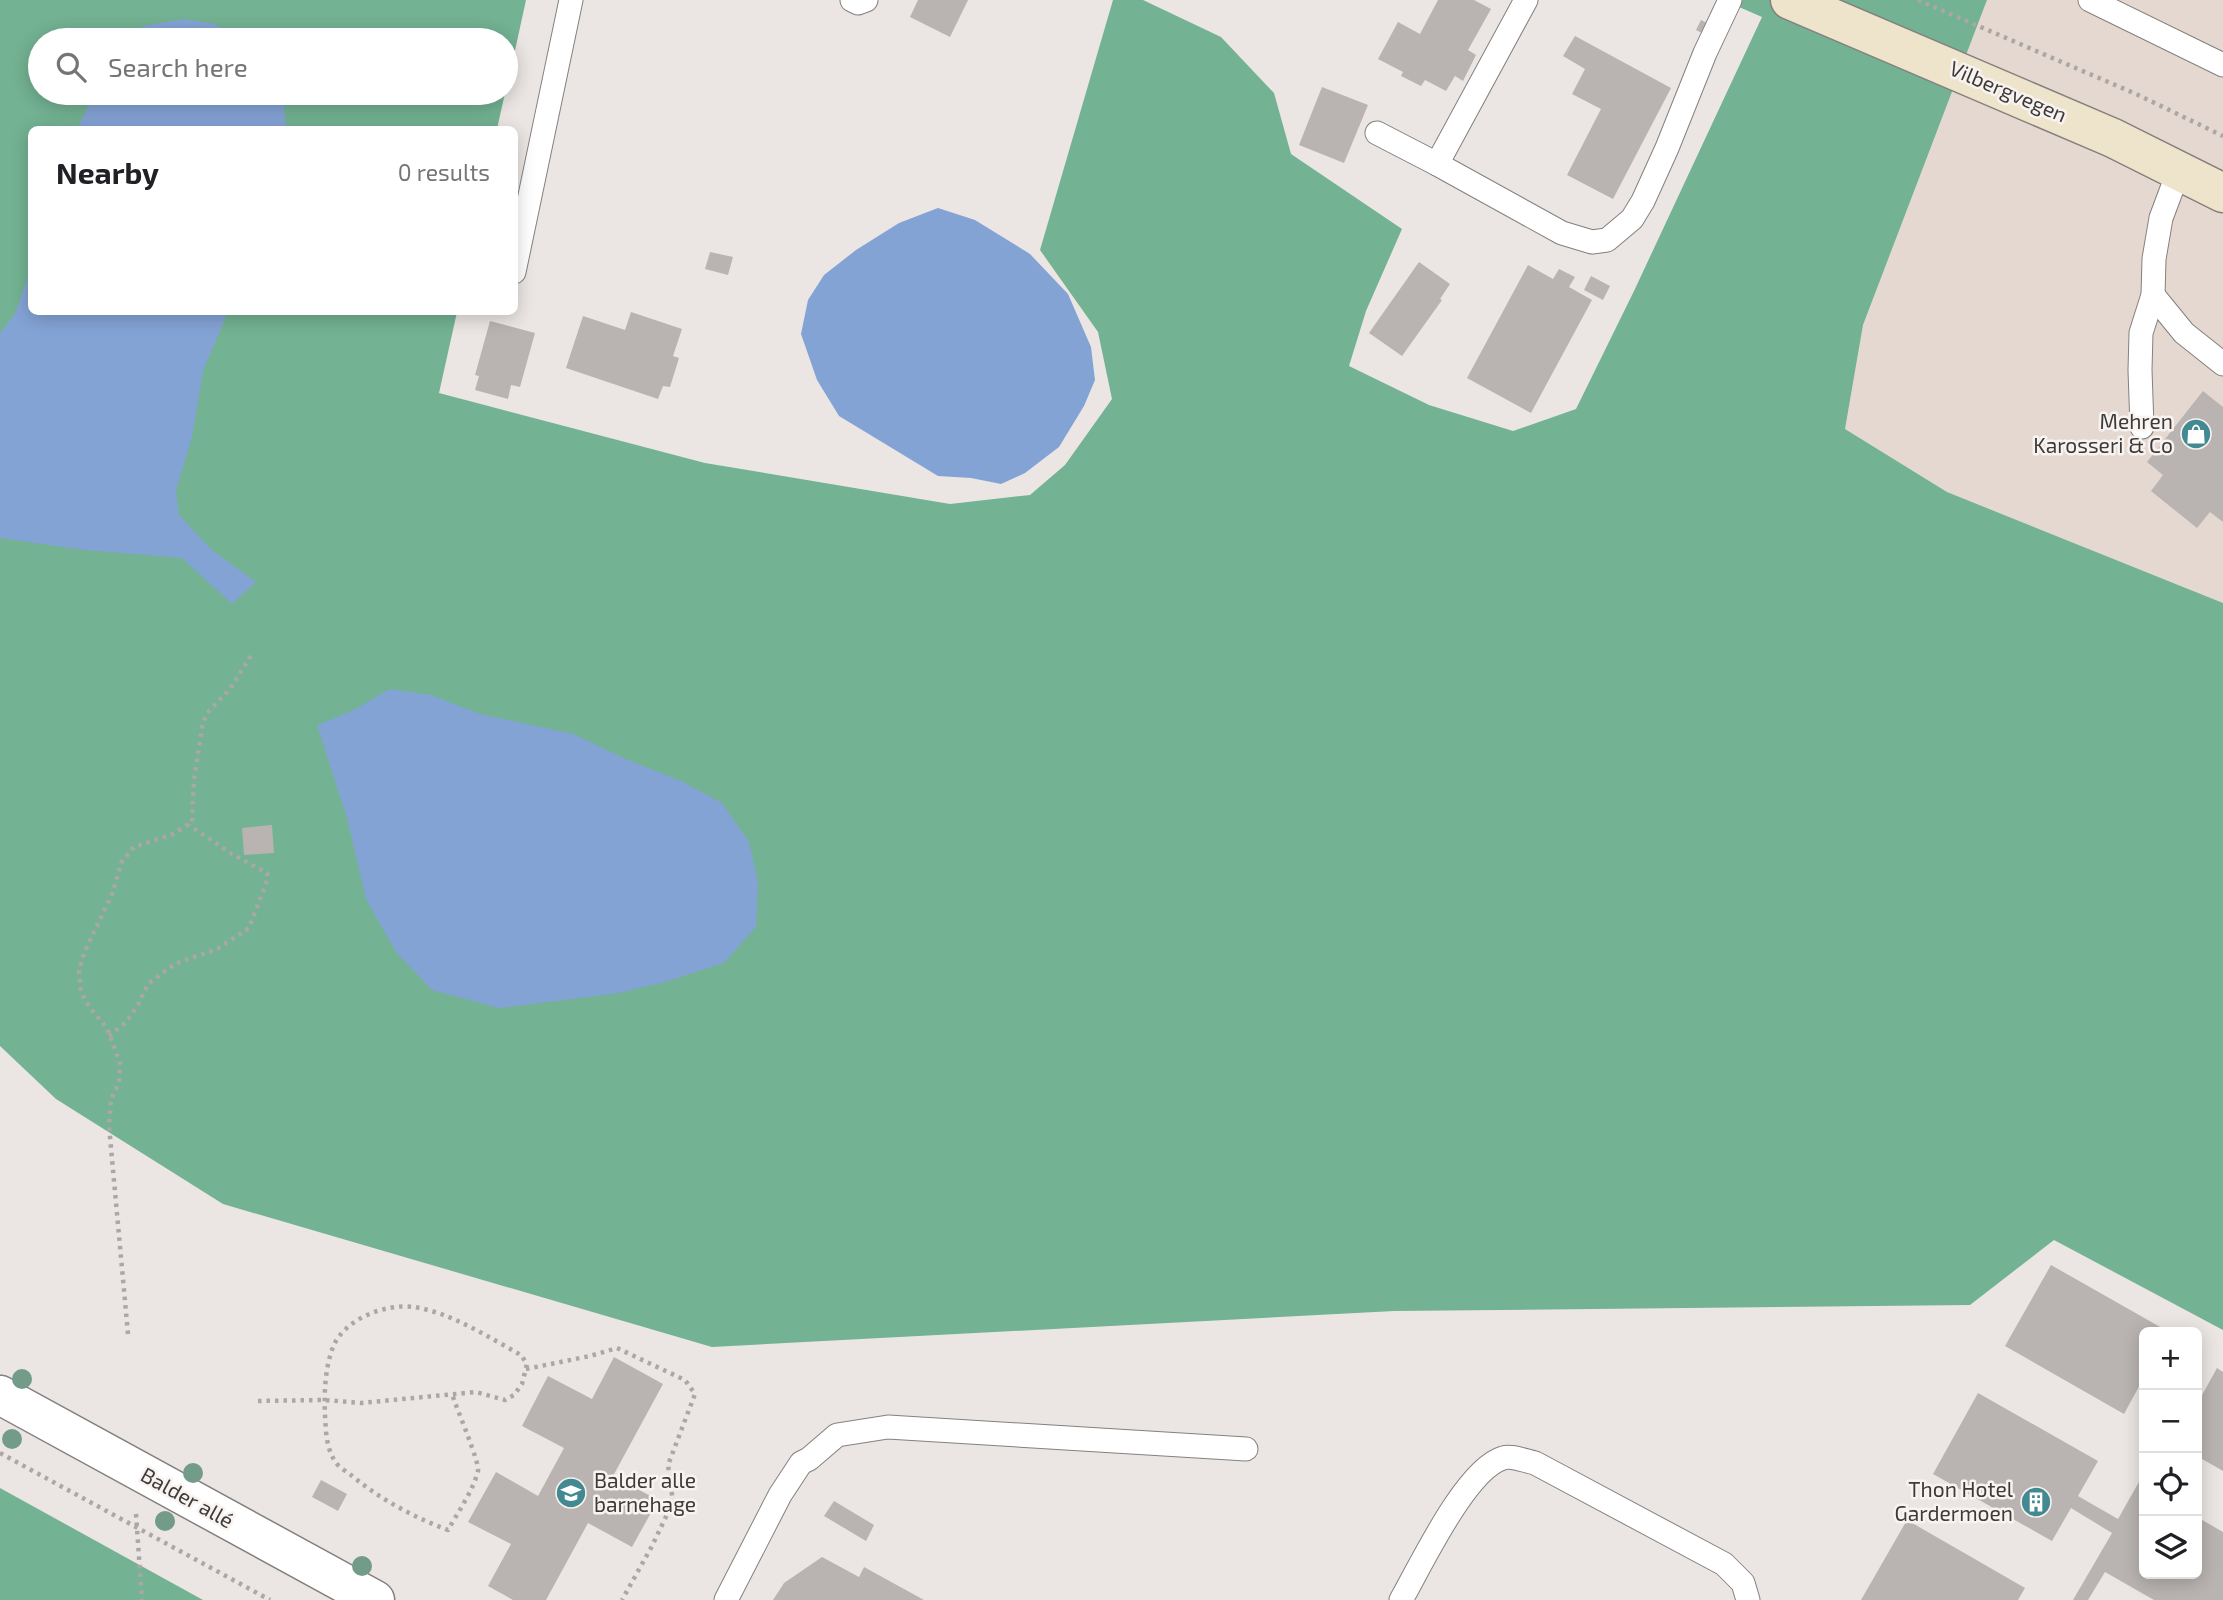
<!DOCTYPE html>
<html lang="en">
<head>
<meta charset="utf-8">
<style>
  :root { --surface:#fff; --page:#f2f2f2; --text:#202124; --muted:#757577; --line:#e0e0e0 }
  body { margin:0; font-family:"Exo 2",sans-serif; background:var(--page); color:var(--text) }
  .controls { position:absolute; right:21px; bottom:21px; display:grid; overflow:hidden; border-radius:10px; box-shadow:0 4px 18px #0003 }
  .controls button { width:63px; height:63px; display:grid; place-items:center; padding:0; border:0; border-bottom:2px solid var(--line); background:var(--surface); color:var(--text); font:35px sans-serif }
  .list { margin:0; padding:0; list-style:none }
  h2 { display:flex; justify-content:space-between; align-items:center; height:91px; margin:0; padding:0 28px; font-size:30px }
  h2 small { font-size:23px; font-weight:400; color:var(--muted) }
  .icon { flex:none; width:38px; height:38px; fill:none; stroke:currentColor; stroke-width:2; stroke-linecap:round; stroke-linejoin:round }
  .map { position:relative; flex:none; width:2223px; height:1600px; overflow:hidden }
  .search { position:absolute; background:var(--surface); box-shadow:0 4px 18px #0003; left:28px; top:28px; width:490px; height:77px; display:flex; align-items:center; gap:18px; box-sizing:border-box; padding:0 24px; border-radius:38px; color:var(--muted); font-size:26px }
  .panel { position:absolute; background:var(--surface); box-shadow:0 4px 18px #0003; left:28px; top:126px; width:490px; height:189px; border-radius:10px }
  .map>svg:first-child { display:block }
</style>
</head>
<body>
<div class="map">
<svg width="2223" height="1600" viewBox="0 0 2223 1600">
  <rect width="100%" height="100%" fill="#ebe6e3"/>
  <polygon fill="#e5d8d1" points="1987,0 2223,0 2223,603 1947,492 1845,429 1863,325"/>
  <g fill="#73b292">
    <polygon points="0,0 526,0 506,92 506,40 40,40 40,93 505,93 497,129 32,130 32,312 457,312 439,393 705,463 950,504 1030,495 1065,465 1112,399 1098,332 1040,250 1113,0 1143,0 1221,37 1274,93 1291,154 1402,229 1366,311 1349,366 1429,405 1513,431 1576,409 1634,291 1762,17 1723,0 1987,0 1863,325 1845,429 1947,492 2223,603 2223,1330 2054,1240 1970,1305 1394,1311 712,1347 223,1204 56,1099 0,1046"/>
    <polygon points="0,1488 203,1600 0,1600"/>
  </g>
  <g fill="#84a3d5">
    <polygon points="184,19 214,24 243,40 129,40 143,26"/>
    <polygon points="95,93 283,93 286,129 77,129"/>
    <polygon points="938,208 975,220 1030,254 1068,294 1091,347 1095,380 1084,406 1059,447 1025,473 1001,484 971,478 938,476 839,416 817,380 801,334 808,300 824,275 856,250 899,223"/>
    <polygon points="31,269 32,312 228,312 203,371 192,437 176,491 179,515 213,551 256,582 232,604 182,558 85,550 0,538 0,333 15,314"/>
    <polygon points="390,689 431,695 480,714 573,734 628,760 681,781 722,803 749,842 758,882 756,927 724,963 665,982 619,993 499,1008 432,990 396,952 366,899 347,818 317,725 352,711"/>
  </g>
  <g fill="#b9b4b1">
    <polygon points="918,0 968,0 950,37 910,17"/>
    <polygon points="1438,0 1474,0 1491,9 1468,50 1476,55 1463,81 1455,76 1446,91 1425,80 1421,86 1401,76 1403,72 1378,59 1398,22 1420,34"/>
    <polygon points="1701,20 1707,23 1702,33 1696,30"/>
    <polygon points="1575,36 1671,88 1613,199 1567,175 1601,109 1572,94 1585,69 1563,56"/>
    <polygon points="1322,87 1368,105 1344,163 1299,145"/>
    <polygon points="710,252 733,257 728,275 705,269"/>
    <polygon points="1419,262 1450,284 1440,299 1442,300 1402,356 1369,333"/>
    <polygon points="1528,265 1553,279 1559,269 1575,277 1569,287 1592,300 1531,413 1467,378"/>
    <polygon points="1591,276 1610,286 1603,300 1584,290"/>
    <polygon points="631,312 682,329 673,356 679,358 670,387 663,386 658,399 566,368 583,316 625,330"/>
    <polygon points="490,321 535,333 520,387 511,385 508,399 475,390 479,376 475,375"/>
    <polygon points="2203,391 2223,407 2223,522 2210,512 2197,528 2151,491 2163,475 2147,462"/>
    <polygon points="272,825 274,853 244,855 242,828"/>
    <polygon points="2051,1265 2169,1332 2144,1332 2144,1382 2142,1381 2124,1414 2005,1346"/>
    <polygon points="614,1357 663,1384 613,1476 658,1500 632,1547 588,1523 546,1600 513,1600 488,1586 511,1544 468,1522 496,1472 538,1496 564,1448 522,1426 548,1376 592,1399"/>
    <polygon points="2217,1368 2223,1372 2223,1471 2197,1456 2197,1394 2201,1397"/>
    <polygon points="1978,1393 2098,1461 2078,1496 2118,1519 2144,1473 2144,1574 2197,1574 2197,1517 2223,1532 2223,1600 2154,1600 2105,1572 2088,1600 2073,1600 2112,1533 2071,1508 2052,1541 1933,1474"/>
    <polygon points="321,1480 347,1494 338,1511 312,1497"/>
    <polygon points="834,1501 874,1525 866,1541 824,1516"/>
    <polygon points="1907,1520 2025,1588 2018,1600 1861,1600"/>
    <polygon points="822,1557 859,1577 864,1567 924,1600 773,1600 784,1583"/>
  </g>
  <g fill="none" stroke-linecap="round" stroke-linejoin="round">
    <g stroke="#84807d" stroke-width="25">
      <g id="lane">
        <polyline points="852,0 858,3 866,0"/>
        <polyline points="2090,0 2223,65"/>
        <polyline points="1377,133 1437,164 1526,0"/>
        <polyline points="1437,164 1562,233 1592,242 1607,240 1632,219 1643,201 1667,148 1705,53 1730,0"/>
        <polyline points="514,272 571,0"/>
        <polyline points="2153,295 2184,333 2223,364"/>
        <polyline points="2142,427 2140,370 2141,333 2153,295 2154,259 2161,218 2179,170"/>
        <polyline points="726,1600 780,1495 801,1463 809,1459 837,1435 888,1427 1246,1449"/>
        <path d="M1401,1600C1421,1565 1466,1469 1503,1458C1512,1455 1525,1461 1535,1463L1724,1564L1743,1583L1748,1600"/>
      </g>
    </g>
    <g stroke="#84807d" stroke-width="41">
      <polyline id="street" points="0,1395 375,1600"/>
    </g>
    <g stroke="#84807d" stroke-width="41">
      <polyline id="secondary" points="1790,0 2113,138 2223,193"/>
    </g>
    <g stroke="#aaa7a4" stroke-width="4.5" stroke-dasharray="3.5 5" stroke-linecap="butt">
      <polyline points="1918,0 2136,94 2223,136"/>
      <polyline points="109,1036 126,1022 138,1005 148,984 175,964 219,948 249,928 268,878 267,873 232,854 189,825"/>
      <polyline points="128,1334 109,1126 111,1099 119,1083 120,1063 107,1028 90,1008 81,992 79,971 84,953 113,892 121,863 134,847 173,834 192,822 194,780 203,722 209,711 230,689 252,654"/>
      <polyline points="526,1369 590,1356 617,1348 685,1380 695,1394 668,1465 673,1502 652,1546 622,1600"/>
      <path d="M258,1401L324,1400L361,1403L476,1392L505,1400L514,1395L522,1384L527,1364L521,1355C488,1337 452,1313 414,1307C386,1303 344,1319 333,1347C325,1368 324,1393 325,1415C326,1431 326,1448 335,1461C338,1467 346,1471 351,1475C380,1499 413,1517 448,1530C458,1512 473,1491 478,1471C480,1463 456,1407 452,1394"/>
      <polyline points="0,1453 270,1600"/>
      <polyline points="136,1514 142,1600"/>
    </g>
    <use href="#lane" stroke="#fff" stroke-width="23"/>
    <use href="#street" stroke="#fff" stroke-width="38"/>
    <use href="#secondary" stroke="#eee3cb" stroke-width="38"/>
  </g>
  <g fill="#739b89">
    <circle cx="22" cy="1379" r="10"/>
    <circle cx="12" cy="1439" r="10"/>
    <circle cx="193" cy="1473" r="10"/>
    <circle cx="165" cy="1521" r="10"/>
    <circle cx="362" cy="1566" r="10"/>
  </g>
  <defs>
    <g id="shop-disc" transform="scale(1.575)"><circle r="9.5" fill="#428991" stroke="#f8f3f0"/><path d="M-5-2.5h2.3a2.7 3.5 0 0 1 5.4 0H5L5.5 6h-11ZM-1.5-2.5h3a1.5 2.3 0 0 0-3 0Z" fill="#fff"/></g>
    <g id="school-disc" transform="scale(1.575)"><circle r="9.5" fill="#428991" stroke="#f8f3f0"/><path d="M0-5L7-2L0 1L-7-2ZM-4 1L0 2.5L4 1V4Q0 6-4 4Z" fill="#fff"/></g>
    <g id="building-disc" transform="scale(1.575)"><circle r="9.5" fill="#428991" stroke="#f8f3f0"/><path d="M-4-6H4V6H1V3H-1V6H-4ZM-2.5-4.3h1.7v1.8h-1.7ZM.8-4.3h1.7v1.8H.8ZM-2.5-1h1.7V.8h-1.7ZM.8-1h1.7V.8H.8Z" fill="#fff"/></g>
  </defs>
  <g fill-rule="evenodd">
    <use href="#shop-disc" x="2196" y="434"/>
    <use href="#school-disc" x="571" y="1493"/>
    <use href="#building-disc" x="2036" y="1502"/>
  </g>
  <g text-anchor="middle" stroke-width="5" stroke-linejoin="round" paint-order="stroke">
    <g font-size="21" fill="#3d3b3a" stroke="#f8f3f0">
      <text transform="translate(2008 92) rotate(23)" y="7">Vilbergvegen</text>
      <text transform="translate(187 1498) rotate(29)" y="7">Balder allé</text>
    </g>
    <g font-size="21" fill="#3d3b3a" stroke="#f8f3f0" text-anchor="end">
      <text x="2173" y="429">Mehren<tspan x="2173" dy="24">Karosseri &amp; Co</tspan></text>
      <text x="594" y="1488" text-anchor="start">Balder alle<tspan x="594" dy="24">barnehage</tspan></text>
      <text x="2013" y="1497">Thon Hotel<tspan x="2013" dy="24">Gardermoen</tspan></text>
    </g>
  </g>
</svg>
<div class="controls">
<button>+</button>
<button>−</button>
<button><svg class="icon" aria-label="locate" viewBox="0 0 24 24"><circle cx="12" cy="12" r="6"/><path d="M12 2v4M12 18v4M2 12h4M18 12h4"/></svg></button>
<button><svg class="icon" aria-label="layers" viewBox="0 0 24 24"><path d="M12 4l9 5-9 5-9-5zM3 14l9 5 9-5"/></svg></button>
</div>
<div class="search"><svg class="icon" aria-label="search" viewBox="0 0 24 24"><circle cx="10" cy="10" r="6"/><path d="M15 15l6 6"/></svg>Search here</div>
<section class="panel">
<h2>Nearby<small>0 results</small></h2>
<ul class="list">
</ul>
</section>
</div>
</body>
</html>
